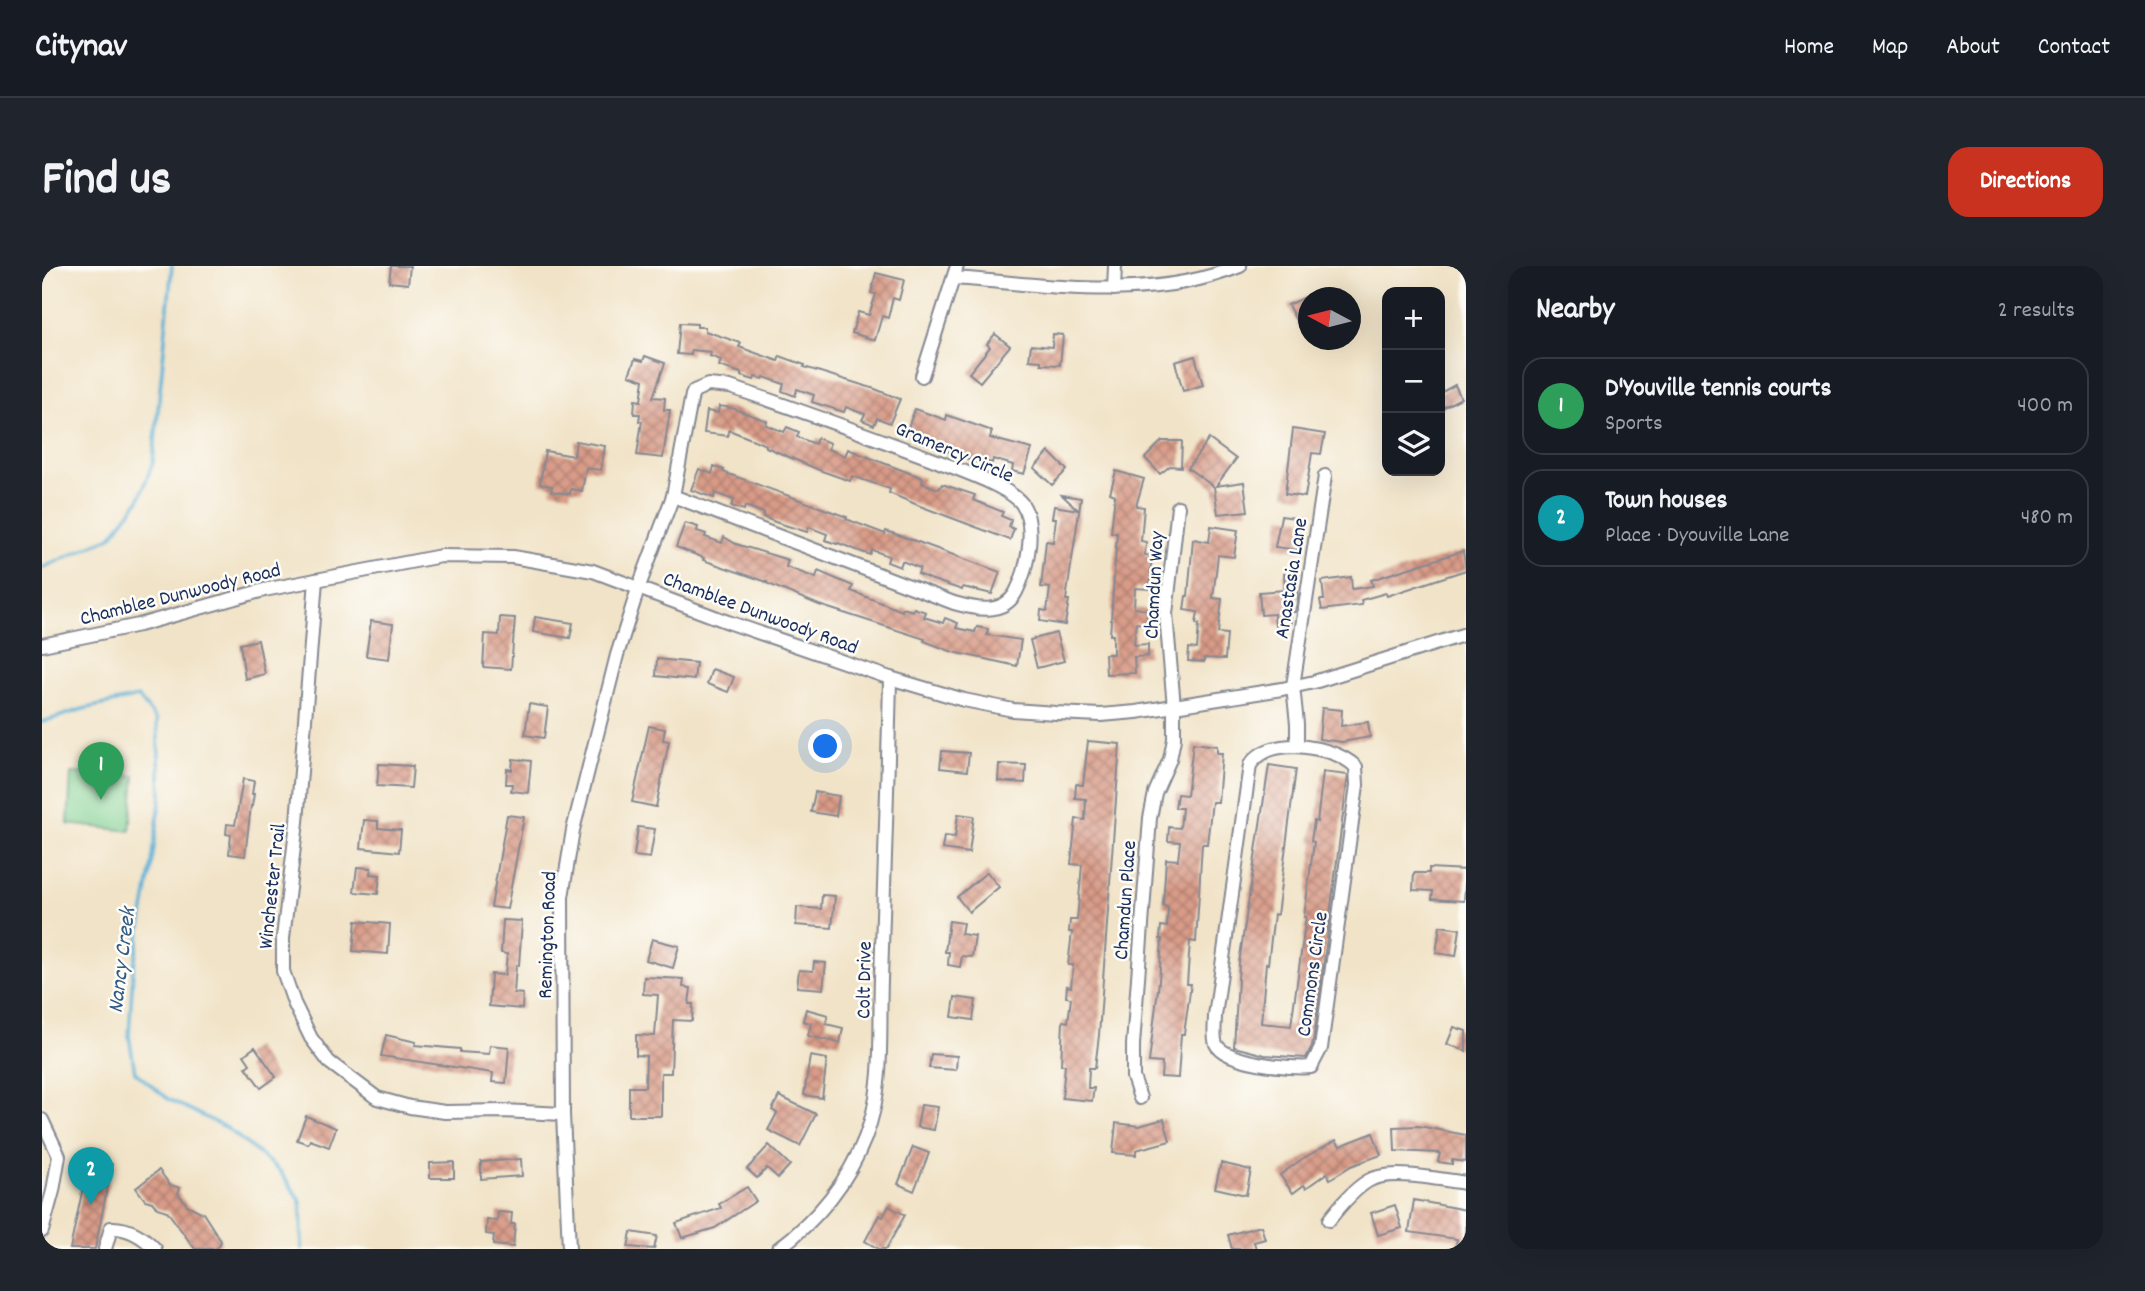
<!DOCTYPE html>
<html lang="en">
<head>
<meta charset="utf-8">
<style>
  :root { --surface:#171b24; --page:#20242c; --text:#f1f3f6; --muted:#9ea1a6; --line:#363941; --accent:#c8321e }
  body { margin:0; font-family:Dekko,sans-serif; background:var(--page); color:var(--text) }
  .controls { position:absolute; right:21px; top:21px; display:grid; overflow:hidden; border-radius:14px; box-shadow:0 7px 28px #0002 }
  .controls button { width:63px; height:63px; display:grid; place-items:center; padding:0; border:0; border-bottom:2px solid var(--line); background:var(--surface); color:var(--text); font:35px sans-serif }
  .compass { position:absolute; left:1256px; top:21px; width:63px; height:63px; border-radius:50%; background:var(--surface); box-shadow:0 7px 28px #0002; rotate:277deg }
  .you { position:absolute; left:784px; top:481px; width:24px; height:24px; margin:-18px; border:5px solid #fff; border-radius:50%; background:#1a73e8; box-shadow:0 0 0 10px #1a73e833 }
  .badge { display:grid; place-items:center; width:46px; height:46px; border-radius:50%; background:var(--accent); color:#fff; font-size:23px; font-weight:700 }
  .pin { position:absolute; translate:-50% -58px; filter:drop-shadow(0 2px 4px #0008) }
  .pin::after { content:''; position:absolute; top:37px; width:24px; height:21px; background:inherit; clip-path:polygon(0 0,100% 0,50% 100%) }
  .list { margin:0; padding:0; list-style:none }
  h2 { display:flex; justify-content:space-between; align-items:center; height:91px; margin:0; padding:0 28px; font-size:30px }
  h2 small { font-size:23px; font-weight:400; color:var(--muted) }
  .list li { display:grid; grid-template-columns:46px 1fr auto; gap:21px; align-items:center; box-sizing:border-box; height:98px; margin:0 14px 14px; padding:0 14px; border:2px solid var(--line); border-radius:21px }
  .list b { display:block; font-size:26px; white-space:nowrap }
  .list p { margin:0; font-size:23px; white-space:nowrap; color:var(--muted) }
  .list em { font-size:23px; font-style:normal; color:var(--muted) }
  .icon { flex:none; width:38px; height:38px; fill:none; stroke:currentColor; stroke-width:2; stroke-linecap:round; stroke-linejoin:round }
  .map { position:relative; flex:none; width:1424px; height:983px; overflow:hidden; border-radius:21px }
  header { display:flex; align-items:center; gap:42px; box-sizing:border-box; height:98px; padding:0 35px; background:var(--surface); border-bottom:2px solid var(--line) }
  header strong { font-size:33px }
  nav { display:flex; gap:38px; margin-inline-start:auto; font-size:24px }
  .intro { display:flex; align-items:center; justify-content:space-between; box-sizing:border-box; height:168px; padding:0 42px }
  h1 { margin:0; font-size:49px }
  .button { padding:18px 32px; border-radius:21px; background:var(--accent); color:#fff; font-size:24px; font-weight:700 }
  main { display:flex; gap:42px; padding:0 42px }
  aside { flex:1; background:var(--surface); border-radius:21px; box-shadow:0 7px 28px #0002 }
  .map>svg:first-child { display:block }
</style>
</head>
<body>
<header>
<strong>Citynav</strong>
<nav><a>Home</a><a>Map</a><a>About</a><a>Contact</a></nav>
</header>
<div class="intro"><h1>Find us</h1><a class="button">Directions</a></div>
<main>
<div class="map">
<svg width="1424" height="983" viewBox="0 0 1424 983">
  <defs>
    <pattern id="building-cross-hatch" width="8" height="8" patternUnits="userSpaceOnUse" patternTransform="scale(1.75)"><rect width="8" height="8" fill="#d99b87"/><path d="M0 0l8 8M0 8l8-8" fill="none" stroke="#af7f72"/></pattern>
  </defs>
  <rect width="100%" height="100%" fill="#fdfcf7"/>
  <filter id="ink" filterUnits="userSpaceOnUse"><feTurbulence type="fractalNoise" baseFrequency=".0143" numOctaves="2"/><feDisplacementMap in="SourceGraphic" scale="14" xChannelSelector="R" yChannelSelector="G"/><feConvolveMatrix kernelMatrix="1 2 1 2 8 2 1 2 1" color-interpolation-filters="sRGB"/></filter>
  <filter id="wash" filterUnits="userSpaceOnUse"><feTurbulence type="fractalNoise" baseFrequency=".00686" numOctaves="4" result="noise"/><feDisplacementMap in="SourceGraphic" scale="28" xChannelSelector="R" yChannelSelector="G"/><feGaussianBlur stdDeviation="1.57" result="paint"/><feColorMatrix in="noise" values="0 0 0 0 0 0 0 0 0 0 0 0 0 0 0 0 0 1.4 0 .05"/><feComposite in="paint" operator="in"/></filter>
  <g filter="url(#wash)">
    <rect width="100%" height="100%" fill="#f1e3c7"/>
    <polygon fill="#80d091" stroke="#4e8078" stroke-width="2" points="29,507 93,510 88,565 26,558"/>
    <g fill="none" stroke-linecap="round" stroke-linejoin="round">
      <g stroke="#57add3" stroke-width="3.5">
        <polyline points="0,302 69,271 97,234 111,196 130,0"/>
        <polyline points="0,456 41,443 96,431 115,454 119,529 108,611 91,705 87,770 93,806 126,833 185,862 238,905 259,936 260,983"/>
      </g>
    </g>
    <g id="blocks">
      <g fill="url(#building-cross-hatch)">
        <polygon points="349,0 368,0 366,18 347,16"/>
        <polygon points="834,7 862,14 857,34 851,32 846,52 840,50 833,74 810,67 816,46 827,49 834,28 829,27"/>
        <polygon points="1266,30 1266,58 1258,62 1246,39"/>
        <polygon points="638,57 655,58 655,61 663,61 663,65 699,77 697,81 736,95 738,90 763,99 762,101 833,123 858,133 848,157 835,152 832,159 820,154 823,148 804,141 802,146 770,136 772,129 755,123 753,130 740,125 742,118 722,111 721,113 713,111 712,114 699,110 699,107 677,100 679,94 668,90 669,86 649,84 649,89 635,88"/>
        <polygon points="953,68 968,80 938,116 927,107 948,81 945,78"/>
        <polygon points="1011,68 1021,69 1018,99 999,98 999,95 987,94 989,79 1010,81"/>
        <polygon points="603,90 623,97 611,131 623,132 622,144 628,144 621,192 595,189 600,155 597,155 598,148 592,148 593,134 599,135 602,114 587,109 593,93 601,95"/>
        <polygon points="1153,90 1161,119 1141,125 1133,96"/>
        <polygon points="1413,119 1419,132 1398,143 1398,127"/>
        <polygon points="677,140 690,142 725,155 724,159 742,166 745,161 757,166 755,171 773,178 775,172 788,177 786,183 803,190 806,183 849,200 881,212 880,217 897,223 900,218 933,229 931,234 961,246 959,250 969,254 967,261 972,263 968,274 878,240 847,227 848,223 810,210 808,215 777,204 724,181 724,179 687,164 686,170 662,167 665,145 676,147"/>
        <polygon points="873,143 904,154 905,149 950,165 948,172 990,183 982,208 970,205 971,199 951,193 950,197 938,194 938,197 906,186 907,181 888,173 886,178 874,174 876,168 865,164"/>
        <polygon points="1251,163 1283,168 1279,188 1270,187 1263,231 1243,228"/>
        <polygon points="1167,173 1194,193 1174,220 1202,216 1206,245 1176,248 1172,221 1146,202"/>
        <polygon points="534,175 563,180 559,204 544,202 540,225 529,223 528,228 509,225 510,220 498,218 503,185 532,190"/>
        <polygon points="1120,175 1140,175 1139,201 1128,200 1118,208 1103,192"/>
        <polygon points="1007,186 1025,204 1010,219 992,202"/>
        <polygon points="672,200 682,204 681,206 805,251 804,253 843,268 844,265 868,273 958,306 950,328 921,321 920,324 888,313 876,308 878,302 860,295 858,301 845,296 847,290 830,284 828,289 796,277 795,278 783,274 785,268 767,261 765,266 733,256 721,251 722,247 703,240 702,244 689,240 692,234 673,227 672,232 649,224 657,203 670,208"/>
        <polygon points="1074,205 1102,213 1094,240 1102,241 1099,275 1104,276 1103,289 1109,290 1109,310 1108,323 1093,322 1092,342 1106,344 1105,358 1094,357 1092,379 1106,378 1106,390 1092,391 1093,407 1064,408 1063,388 1071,388 1071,369 1068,369 1075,267 1069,267 1073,229 1068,227"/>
        <polygon points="1020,229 1039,232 1024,334 1027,334 1023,359 998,355 999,344 1005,345 1008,322 999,321 1004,275 1011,276 1014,252 1010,252 1012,240 1036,244"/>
        <polygon points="1239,250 1261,253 1256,284 1233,281"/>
        <polygon points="643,257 656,261 655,265 664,268 663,271 680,277 682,271 694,278 746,294 744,301 774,312 776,305 811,320 809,325 860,345 861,342 871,345 872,342 884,346 882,351 901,357 903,352 916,357 914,362 933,366 935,361 946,363 945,369 979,374 975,400 911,386 882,375 883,373 777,339 724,317 725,316 661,294 662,292 634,281"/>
        <polygon points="1169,260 1196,264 1192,291 1176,289 1171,332 1180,333 1176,367 1185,368 1183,393 1162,392 1162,396 1146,395 1147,382 1155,383 1157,358 1154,358 1156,346 1142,344 1144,330 1146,330 1151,273 1167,276"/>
        <polygon points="1421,285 1424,304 1345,330 1344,327 1319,334 1320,339 1280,344 1278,334 1282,334 1280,315 1309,311 1310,323 1331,320 1329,314"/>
        <polygon points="1254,307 1256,332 1253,346 1248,346 1249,358 1233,359 1232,348 1219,349 1217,326 1243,324 1242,308"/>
        <polygon points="458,351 473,352 469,403 441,401 443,368 457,369"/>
        <polygon points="493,351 531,357 528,372 491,366"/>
        <polygon points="329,355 351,358 347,393 324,390"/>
        <polygon points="1014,367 1022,395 995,402 988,374"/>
        <polygon points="216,374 223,408 203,413 198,378"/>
        <polygon points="615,393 654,397 652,414 614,410"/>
        <polygon points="670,403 692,411 686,426 665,418"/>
        <polygon points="487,438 506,441 502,472 483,469"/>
        <polygon points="1280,442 1300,444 1299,460 1326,456 1328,471 1300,476 1277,473"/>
        <polygon points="607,460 623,463 621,474 627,475 614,541 590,536"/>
        <polygon points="1046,475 1078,478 1057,769 1053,802 1047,802 1046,822 1052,822 1050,835 1020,832 1023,799 1019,799 1021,755 1026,756 1029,732 1024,731 1025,720 1029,721 1031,699 1026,699 1030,666 1027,666 1028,654 1035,654 1040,599 1029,598 1034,553 1043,554 1044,533 1033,532 1034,518 1041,519"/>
        <polygon points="1151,477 1175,480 1175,487 1180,487 1176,536 1170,536 1165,578 1160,578 1154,676 1148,675 1145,718 1149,718 1142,768 1139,768 1136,812 1119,811 1120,797 1107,796 1117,715 1120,673 1118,673 1119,660 1125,661 1126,641 1121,640 1124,593 1136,594 1138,576 1126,575 1127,561 1138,562 1140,542 1133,542 1135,528 1145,529"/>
        <polygon points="900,485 927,487 925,505 898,502"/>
        <polygon points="471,493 489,495 486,527 469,525 470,518 464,518 465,503 470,504"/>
        <polygon points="337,498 371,500 369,522 335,520"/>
        <polygon points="957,498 984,499 983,517 956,515"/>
        <polygon points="1227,499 1254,503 1235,649 1232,648 1226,698 1224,697 1219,757 1249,760 1264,651 1262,651 1272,576 1269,575 1272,555 1275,556 1281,506 1306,509 1274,757 1270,780 1264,792 1223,789 1192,781 1197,697"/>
        <polygon points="201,513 212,515 210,528 212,528 210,540 209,540 203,590 187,588 189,569 184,568 185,558 193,559"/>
        <polygon points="773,526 797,530 794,550 769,546"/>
        <polygon points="916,548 932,550 927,587 900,583 902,570 913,571"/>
        <polygon points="465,549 482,551 465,643 449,641"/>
        <polygon points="322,554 336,555 336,562 359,564 357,586 319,582"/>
        <polygon points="596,561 613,563 608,592 592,590"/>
        <polygon points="315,601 329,602 328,608 338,609 336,628 312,626"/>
        <polygon points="1387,602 1424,604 1422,635 1390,633 1391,625 1371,624 1372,607 1387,607"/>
        <polygon points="945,606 957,621 927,646 915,631"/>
        <polygon points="780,629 793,630 790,662 754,659 755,641 779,643"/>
        <polygon points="461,654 480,655 477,699 474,699 472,727 481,728 480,743 447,740 449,708 463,709 465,688 459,687"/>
        <polygon points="314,655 348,658 346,688 311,685"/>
        <polygon points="907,655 921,657 919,668 933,670 930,691 920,690 918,701 906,699 907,686 903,686"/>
        <polygon points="1398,660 1418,663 1414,690 1394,687"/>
        <polygon points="610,673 637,680 631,702 604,694"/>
        <polygon points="772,696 784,697 781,723 755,721 757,704 771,705"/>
        <polygon points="602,711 642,713 641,721 649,722 647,738 651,738 650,755 631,754 629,807 619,807 619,850 587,850 587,821 603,821 604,790 594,789 594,769 613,770 616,729 601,728"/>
        <polygon points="913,731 934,734 931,754 910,751"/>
        <polygon points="764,743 786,749 784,758 801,762 798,777 766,770 769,757 761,755"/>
        <polygon points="1412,761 1424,765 1424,785 1405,778"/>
        <polygon points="344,769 374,776 373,779 418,783 418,786 447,788 448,779 467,781 464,817 450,816 451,807 339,790"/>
        <polygon points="213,781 234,811 219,822 204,801 208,798 202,789"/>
        <polygon points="889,788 915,790 914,804 887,802"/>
        <polygon points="768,790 785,793 780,832 762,829"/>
        <polygon points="737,830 774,848 758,880 726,864 735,847 730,844"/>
        <polygon points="879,839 896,841 892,864 875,861"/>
        <polygon points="264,850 294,862 287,881 268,874 266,878 255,874"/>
        <polygon points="1122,853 1128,875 1094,884 1094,889 1071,887 1074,857 1097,860"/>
        <polygon points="1377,860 1424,869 1424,896 1410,894 1410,898 1396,896 1398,887 1353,885 1352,861"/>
        <polygon points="1331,867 1339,889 1309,900 1288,913 1285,907 1264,922 1262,919 1251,927 1238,909 1260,893 1294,874 1298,880"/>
        <polygon points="727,879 748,899 736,912 725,902 715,912 705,903"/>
        <polygon points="871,881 887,887 872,925 856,918"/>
        <polygon points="47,893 70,898 53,983 28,983"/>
        <polygon points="479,893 480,910 439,913 439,896"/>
        <polygon points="412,896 412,912 388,912 388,897"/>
        <polygon points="1179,897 1209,904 1204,929 1173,922"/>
        <polygon points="117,904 128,919 138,922 136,927 145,939 161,947 179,975 177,980 173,983 153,983 125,945 115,942 110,936 103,934 94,922"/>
        <polygon points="705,921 714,935 673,962 640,972 634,957 679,942 677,938"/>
        <polygon points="1372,934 1424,944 1424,981 1414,979 1415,973 1367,966"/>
        <polygon points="1353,939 1360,962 1336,969 1329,947"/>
        <polygon points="847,940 863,949 844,983 837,983 823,975 837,949 841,951"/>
        <polygon points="456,946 470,947 469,958 473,958 471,981 451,979 452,969 444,968 445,954 455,955"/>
        <polygon points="1219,960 1223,973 1212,976 1214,983 1190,983 1186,969"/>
        <polygon points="589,966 615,970 612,983 586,981"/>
      </g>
    </g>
  </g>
  <g filter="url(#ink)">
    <use href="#blocks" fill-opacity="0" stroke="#868992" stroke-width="2"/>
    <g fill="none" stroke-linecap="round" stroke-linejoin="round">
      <g stroke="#868992" stroke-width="16">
        <g id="minor">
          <path d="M912,12C1007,19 1107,37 1198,0"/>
          <polyline points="1072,23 1073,0"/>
          <polyline points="880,110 915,0"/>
          <path d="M666,119L688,121C756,143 823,168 890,193C912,202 967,220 980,238C995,260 985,305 974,326C961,350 933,343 912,337L631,230L650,129L652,125Z"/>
          <polyline points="274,314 255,556 241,672 241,705 252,737 269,772 287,796 335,832 368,841 403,846 461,845 521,848"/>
          <polyline points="0,379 97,359 222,324 399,290 471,291 551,305 686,356 848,412 922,434 971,444 1014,447 1059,449 1094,446 1240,423 1272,416 1424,368"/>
          <path d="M1255,480C1276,482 1298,486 1314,501L1315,519L1279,782L1269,801C1250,803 1183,797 1174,778C1171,770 1173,758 1173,750L1208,499C1219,483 1236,480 1255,480Z"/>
          <polyline points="1255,480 1255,458 1251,420 1283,210"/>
          <polyline points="1098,832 1091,811 1091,779 1108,552 1113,527 1128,493 1132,473 1132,441 1124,348 1136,241"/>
          <polyline points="0,854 17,890 11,925 0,965"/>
          <path d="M1287,954C1298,940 1311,924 1326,915C1348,902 1399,914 1424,917"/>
          <path d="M63,983L69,962C86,961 102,971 113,983"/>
          <polyline points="527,983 521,848 520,631 531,564 575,389 596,323 631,230"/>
          <path d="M736,983C776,953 805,918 823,872C843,822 837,767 839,714C842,613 846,513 848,412"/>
        </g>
      </g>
      <use href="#minor" stroke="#fff" stroke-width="12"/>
    </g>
  </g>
  <g text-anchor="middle" stroke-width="5" stroke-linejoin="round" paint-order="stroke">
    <g font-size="21" fill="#1b2f5e" stroke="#fdfcf7">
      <text transform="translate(913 185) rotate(23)" y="7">Gramercy Circle</text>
      <text transform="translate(1248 312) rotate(-81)" y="7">Anastasia Lane</text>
      <text transform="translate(1111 319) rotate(-87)" y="7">Chamdun Way</text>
      <text transform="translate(138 327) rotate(-14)" y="7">Chamblee Dunwoody Road</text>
      <text transform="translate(719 346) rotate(20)" y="7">Chamblee Dunwoody Road</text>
      <text transform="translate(229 620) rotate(-84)" y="7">Winchester Trail</text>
      <text transform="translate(1082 634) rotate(-86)" y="7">Chamdun Place</text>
      <text transform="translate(504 669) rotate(-88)" y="7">Remington Road</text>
      <text transform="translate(1269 708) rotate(-82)" y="7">Commons Circle</text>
      <text transform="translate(821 714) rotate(-89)" y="7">Colt Drive</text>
    </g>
    <g font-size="23" font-style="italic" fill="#305b87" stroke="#fdfcf7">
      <text transform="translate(78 694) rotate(-83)" y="8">Nancy Creek</text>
    </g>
  </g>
</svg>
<div class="controls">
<button>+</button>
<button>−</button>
<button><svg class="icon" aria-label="layers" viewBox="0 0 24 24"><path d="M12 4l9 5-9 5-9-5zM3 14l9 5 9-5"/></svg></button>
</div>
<svg class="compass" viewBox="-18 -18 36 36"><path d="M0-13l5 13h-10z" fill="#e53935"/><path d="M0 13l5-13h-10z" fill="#9ea1a6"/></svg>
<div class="you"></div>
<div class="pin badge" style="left:59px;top:534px;background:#2e9e5b">1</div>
<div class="pin badge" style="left:49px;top:939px;background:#0f9aa8">2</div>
</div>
<aside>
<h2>Nearby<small>2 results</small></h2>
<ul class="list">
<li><span class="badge" style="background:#2e9e5b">1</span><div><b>D'Youville tennis courts</b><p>Sports</p></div><em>400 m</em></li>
<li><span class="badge" style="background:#0f9aa8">2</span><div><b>Town houses</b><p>Place · Dyouville Lane</p></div><em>480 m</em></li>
</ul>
</aside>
</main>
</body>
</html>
